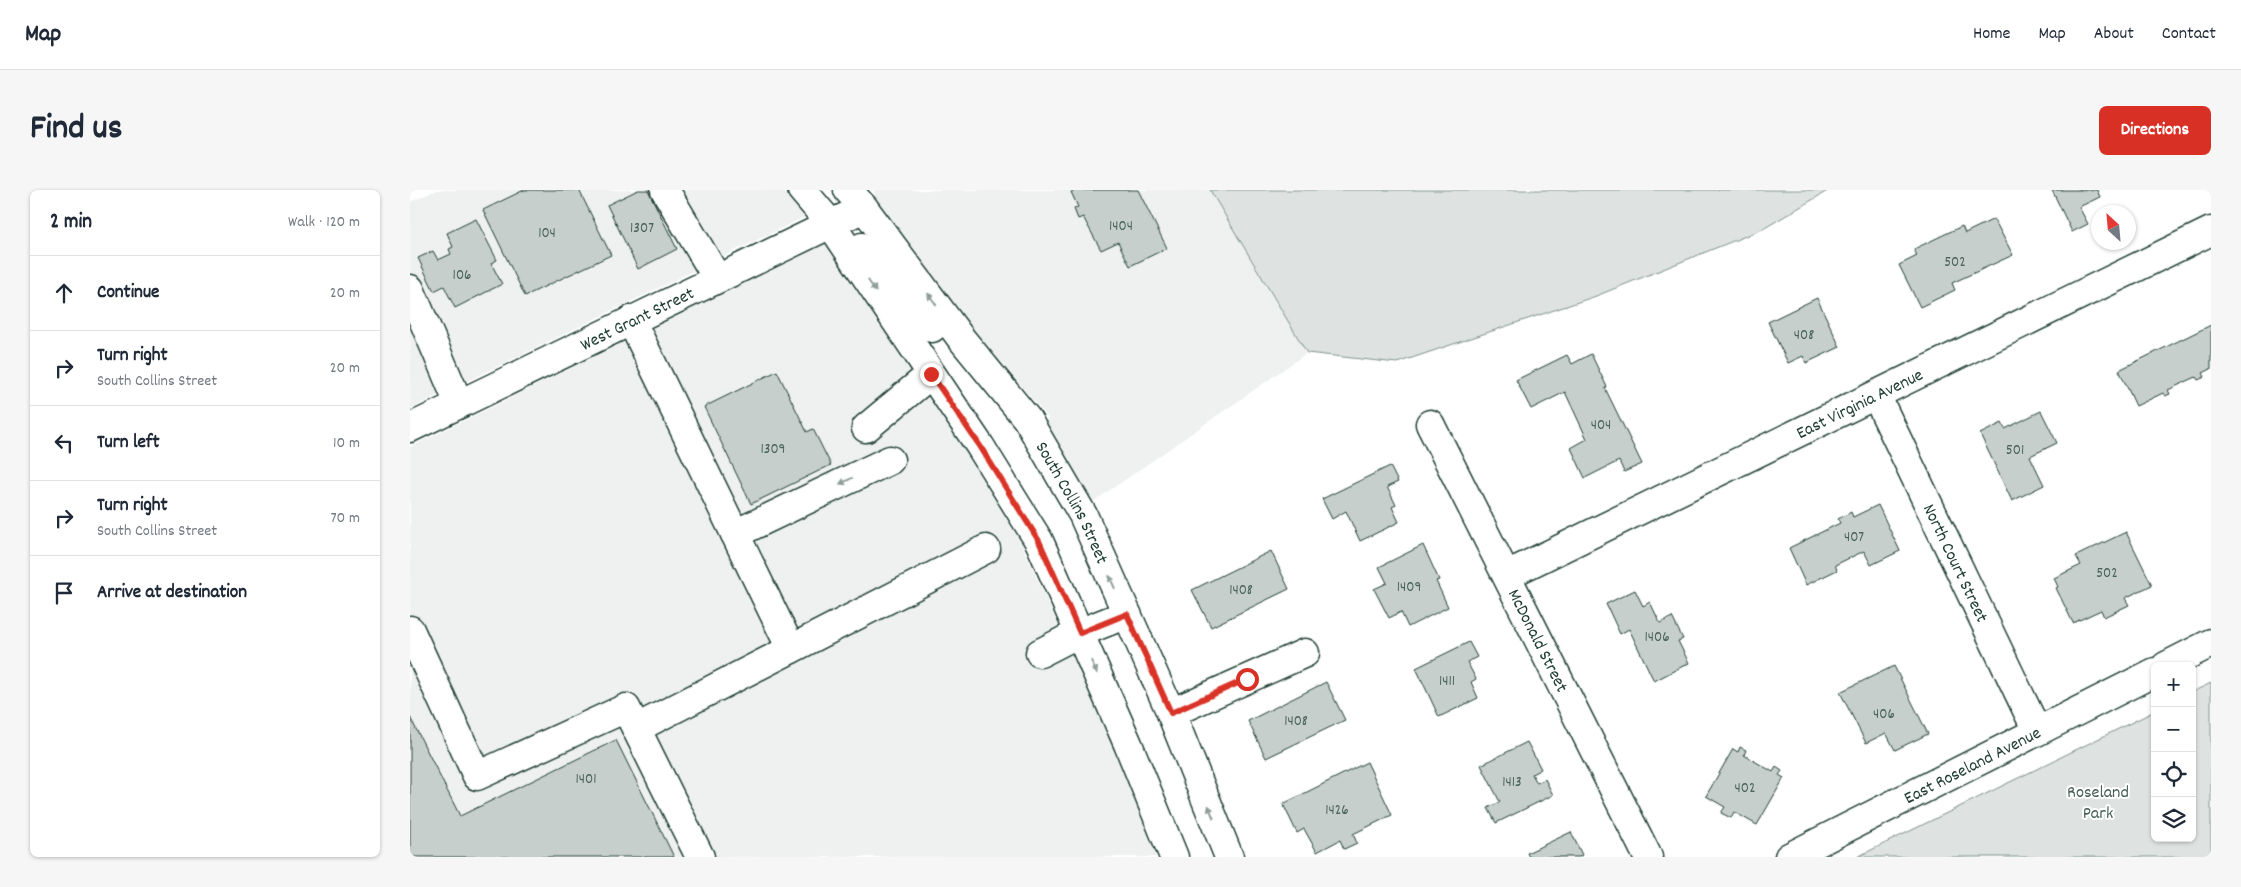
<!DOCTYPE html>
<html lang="en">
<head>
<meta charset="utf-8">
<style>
  :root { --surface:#fff; --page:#f6f6f7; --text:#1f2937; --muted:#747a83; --line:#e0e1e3; --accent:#d93025 }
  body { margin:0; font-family:Dekko,sans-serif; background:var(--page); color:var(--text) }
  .controls { position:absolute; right:15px; bottom:15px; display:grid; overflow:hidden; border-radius:8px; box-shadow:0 1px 4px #0004 }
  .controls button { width:45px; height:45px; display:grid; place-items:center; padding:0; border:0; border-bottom:1px solid var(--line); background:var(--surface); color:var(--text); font:25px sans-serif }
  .compass { position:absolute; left:1681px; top:15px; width:45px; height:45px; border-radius:50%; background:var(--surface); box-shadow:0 1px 4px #0004; rotate:334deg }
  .stop { position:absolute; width:15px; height:15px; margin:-11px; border:4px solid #d93025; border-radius:50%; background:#fff }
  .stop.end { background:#d93025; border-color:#fff; box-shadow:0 1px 5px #0008 }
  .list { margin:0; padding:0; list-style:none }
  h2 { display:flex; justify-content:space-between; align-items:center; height:65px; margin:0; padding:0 20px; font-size:21px }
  h2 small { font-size:16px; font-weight:400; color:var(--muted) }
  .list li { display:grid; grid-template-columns:32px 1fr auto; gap:15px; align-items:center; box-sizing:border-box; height:75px; padding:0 20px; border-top:1px solid var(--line) }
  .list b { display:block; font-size:19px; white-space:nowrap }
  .list p { margin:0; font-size:16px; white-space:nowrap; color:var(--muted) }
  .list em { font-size:16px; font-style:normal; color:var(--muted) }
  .icon { flex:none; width:28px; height:28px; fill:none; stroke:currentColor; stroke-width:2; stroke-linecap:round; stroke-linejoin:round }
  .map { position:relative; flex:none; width:1801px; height:667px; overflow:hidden; border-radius:8px }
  header { display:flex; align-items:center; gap:30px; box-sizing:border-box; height:70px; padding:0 25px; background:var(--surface); border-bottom:1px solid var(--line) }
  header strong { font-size:24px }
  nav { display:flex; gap:28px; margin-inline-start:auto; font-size:18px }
  .intro { display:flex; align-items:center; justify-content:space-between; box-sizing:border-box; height:120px; padding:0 30px }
  h1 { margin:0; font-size:35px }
  .button { padding:12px 22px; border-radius:8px; background:var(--accent); color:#fff; font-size:18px; font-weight:700 }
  main { display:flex; gap:30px; padding:0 30px }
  aside { flex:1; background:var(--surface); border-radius:8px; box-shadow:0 1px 4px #0004 }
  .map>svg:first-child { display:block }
</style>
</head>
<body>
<header>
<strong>Map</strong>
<nav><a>Home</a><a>Map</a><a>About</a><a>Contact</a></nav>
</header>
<div class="intro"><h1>Find us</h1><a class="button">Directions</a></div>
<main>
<aside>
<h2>2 min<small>Walk · 120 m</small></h2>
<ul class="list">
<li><svg class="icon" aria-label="ahead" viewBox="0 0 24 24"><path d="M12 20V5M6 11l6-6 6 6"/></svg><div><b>Continue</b></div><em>20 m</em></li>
<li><svg class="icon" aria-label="right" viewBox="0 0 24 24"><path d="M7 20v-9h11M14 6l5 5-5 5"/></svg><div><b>Turn right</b><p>South Collins Street</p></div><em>20 m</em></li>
<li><svg class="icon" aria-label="left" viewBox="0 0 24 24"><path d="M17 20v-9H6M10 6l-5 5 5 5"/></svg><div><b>Turn left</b></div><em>10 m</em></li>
<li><svg class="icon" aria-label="right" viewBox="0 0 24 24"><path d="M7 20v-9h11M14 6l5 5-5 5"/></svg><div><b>Turn right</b><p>South Collins Street</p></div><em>70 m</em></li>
<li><svg class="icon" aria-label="arrive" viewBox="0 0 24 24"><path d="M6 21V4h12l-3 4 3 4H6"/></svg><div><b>Arrive at destination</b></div></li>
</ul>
</aside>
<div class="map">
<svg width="1801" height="667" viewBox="0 0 1801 667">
  <rect width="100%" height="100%" fill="#fff"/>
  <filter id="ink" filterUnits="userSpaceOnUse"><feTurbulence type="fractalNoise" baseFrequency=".02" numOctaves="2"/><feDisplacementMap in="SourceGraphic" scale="10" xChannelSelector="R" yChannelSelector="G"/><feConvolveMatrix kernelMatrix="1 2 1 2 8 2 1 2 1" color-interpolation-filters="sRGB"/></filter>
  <g filter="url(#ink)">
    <g fill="#eef1f0">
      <polygon points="27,0 372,0 394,27 0,219 0,12"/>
      <polygon points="463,0 800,0 897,163 683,312 636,232 638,228 562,137 467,10"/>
      <polygon points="416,54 557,265 616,359 614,360 704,559 747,667 0,667 0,257"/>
    </g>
    <g fill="#dee3e2" stroke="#7e908b">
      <polygon points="800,0 1419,0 1353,39 1186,106 987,173 897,163"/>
      <polygon points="1801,493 1801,667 1447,667 1745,521 1745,648 1782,648 1782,502"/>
    </g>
    <g fill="#c7cfcc" stroke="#1f3d34">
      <polygon points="114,0 169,0 201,65 115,106 73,20"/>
      <polygon points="228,0 238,0 267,59 228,79 197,15"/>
      <polygon points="666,0 728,0 757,58 720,76 708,52 691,60 673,27 668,29 664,19 668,17 661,2"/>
      <polygon points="1642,0 1687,0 1690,7 1669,17 1678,34 1662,42"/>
      <polygon points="66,29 87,70 81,73 92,94 45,118 34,96 24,101 8,68 23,61 28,70 41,64 39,59 43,57 37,43"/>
      <polygon points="1584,29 1603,65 1542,93 1545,100 1510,117 1489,75 1507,66 1504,59 1552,36 1555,43"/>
      <polygon points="1407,108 1430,157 1396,173 1393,166 1378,173 1358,132"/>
      <polygon points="1801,135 1801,179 1793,183 1795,187 1788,190 1786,187 1758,200 1760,204 1755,206 1753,203 1726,216 1709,180"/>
      <polygon points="1181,164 1197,197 1195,198 1232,274 1214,282 1209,271 1175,288 1161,258 1177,249 1155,202 1121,219 1106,190 1157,165 1162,174"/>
      <polygon points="367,181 397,242 403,239 421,275 341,314 294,217"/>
      <polygon points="1631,221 1647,253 1620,266 1634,295 1602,311 1570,244 1592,233 1595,239"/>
      <polygon points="980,276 988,292 977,297 986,315 982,317 989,332 950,351 936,321 922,329 912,309"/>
      <polygon points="1468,315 1490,361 1461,375 1454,361 1425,375 1427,380 1396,395 1379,358 1430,333 1428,329 1441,322 1443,327"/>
      <polygon points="1716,342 1742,395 1715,408 1719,415 1694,427 1691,420 1663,433 1646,398 1648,397 1644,388 1671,375 1666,366"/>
      <polygon points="1013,355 1029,390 1026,391 1038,417 998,437 991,422 979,428 964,399 977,393 969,377"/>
      <polygon points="861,361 879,399 801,437 782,400"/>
      <polygon points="1225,400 1233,416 1240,412 1250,433 1262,427 1273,449 1268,451 1279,473 1244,491 1219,439 1210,444 1196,414"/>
      <polygon points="1059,452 1067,467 1057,472 1066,489 1061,492 1068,508 1029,527 1006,478"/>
      <polygon points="1484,476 1518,544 1485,560 1476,543 1456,553 1430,502"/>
      <polygon points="916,492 935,530 856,568 838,531"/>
      <polygon points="0,527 50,626 206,550 264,667 0,667"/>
      <polygon points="1117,552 1131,579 1122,584 1127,593 1135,589 1143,605 1086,633 1078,618 1090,612 1071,575"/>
      <polygon points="1330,557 1336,560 1334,565 1363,582 1366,577 1372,581 1369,585 1374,588 1347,635 1324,622 1321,628 1311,623 1315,617 1296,606 1323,559 1328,562"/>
      <polygon points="957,572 982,625 943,644 947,653 934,659 930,650 907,662 894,639 887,643 873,614"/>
      <polygon points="1161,642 1172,665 1169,667 1119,667 1117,663"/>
    </g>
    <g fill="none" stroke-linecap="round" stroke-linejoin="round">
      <g stroke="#1f3d34" stroke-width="31">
        <g id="minor">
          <polyline points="255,0 307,88"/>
          <polyline points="0,99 49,214"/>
          <polyline points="221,130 381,459"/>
          <path id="s1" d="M1466,205L1627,541"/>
          <path id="s2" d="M1020,234L1238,667"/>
          <path id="s3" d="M0,238L454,18"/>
          <polyline points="456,238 521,184"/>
          <polyline points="325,344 480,270"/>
          <path id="s4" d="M1097,385L1801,41"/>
          <polyline points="0,440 67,586 216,518 290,667"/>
          <polyline points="630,463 669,443 717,424"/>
          <polyline points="1756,476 1801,453"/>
          <polyline points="761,523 895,463"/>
          <polyline points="227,538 576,359"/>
          <path id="s5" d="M1379,667L1745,482"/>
        </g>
      </g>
      <g stroke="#1f3d34" stroke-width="31">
        <g id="major">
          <polyline points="392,0 420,33 570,256 629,351 718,554 764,667"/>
          <path id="s6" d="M438,0L454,18L550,147L617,229L673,325L761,523L819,667"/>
          <polyline points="452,57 522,138"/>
        </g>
      </g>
      <use href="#minor" stroke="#fff" stroke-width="28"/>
      <use href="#major" stroke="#fff" stroke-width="28"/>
    </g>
    <defs><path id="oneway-solid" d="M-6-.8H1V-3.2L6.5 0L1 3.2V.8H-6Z" transform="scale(1.25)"/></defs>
    <g fill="#8f9e9a">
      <use href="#oneway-solid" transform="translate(462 96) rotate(56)"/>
      <use href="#oneway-solid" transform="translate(522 109) rotate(-127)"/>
      <use href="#oneway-solid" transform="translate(436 291) rotate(154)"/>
      <use href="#oneway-solid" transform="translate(702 392) rotate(-114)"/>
      <use href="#oneway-solid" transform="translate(684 477) rotate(66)"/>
      <use href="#oneway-solid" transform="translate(801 622) rotate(-112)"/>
    </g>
  </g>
  <g fill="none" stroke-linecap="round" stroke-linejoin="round" filter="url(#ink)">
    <polyline stroke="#d93025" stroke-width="6" points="521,184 570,256 629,351 670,443 717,424 761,523 837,489"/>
  </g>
  <g text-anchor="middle" stroke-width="4" stroke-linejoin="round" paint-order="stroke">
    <g font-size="15" fill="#49625a">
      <text x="711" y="40">1404</text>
      <text x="232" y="42">1307</text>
      <text x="137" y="47">104</text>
      <text x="1545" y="76">502</text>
      <text x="52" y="89">106</text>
      <text x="1394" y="149">408</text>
      <text x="1191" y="239">404</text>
      <text x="363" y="263">1309</text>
      <text x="1605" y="264">501</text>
      <text x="1444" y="351">407</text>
      <text x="1697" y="387">502</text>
      <text x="999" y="401">1409</text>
      <text x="831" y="404">1408</text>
      <text x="1247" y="451">1406</text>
      <text x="1037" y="495">1411</text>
      <text x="1474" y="528">406</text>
      <text x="886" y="535">1408</text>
      <text x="176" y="593">1401</text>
      <text x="1102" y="596">1413</text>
      <text x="1335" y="602">402</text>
      <text x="927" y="624">1426</text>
    </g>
    <g font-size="18" fill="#1f3d34" stroke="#fff">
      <text dy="6" stroke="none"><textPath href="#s3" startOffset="252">West Grant Street</textPath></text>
      <text dy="6" stroke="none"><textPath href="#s4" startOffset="392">East Virginia Avenue</textPath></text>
      <text dy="6" stroke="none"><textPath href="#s6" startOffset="386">South Collins Street</textPath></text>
      <text dy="6" stroke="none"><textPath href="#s1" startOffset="186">North Court Street</textPath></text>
      <text dy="6" stroke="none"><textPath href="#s2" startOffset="242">McDonald Street</textPath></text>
      <text dy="6" stroke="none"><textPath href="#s5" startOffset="205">East Roseland Avenue</textPath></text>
    </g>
    <g font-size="18" fill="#455e57" stroke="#fff">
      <text x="1688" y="607">Roseland<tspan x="1688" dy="21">Park</tspan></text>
    </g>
  </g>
</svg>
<div class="controls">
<button>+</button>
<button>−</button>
<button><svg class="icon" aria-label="locate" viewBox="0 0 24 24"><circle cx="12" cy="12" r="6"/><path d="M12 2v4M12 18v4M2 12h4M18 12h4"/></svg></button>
<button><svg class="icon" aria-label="layers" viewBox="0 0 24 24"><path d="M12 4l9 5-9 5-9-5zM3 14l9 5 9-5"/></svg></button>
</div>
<svg class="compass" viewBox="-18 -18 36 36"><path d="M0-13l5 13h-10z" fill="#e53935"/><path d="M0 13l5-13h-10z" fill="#747a83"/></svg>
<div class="stop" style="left:837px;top:489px"></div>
<div class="stop end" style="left:521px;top:184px"></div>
</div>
</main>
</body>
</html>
